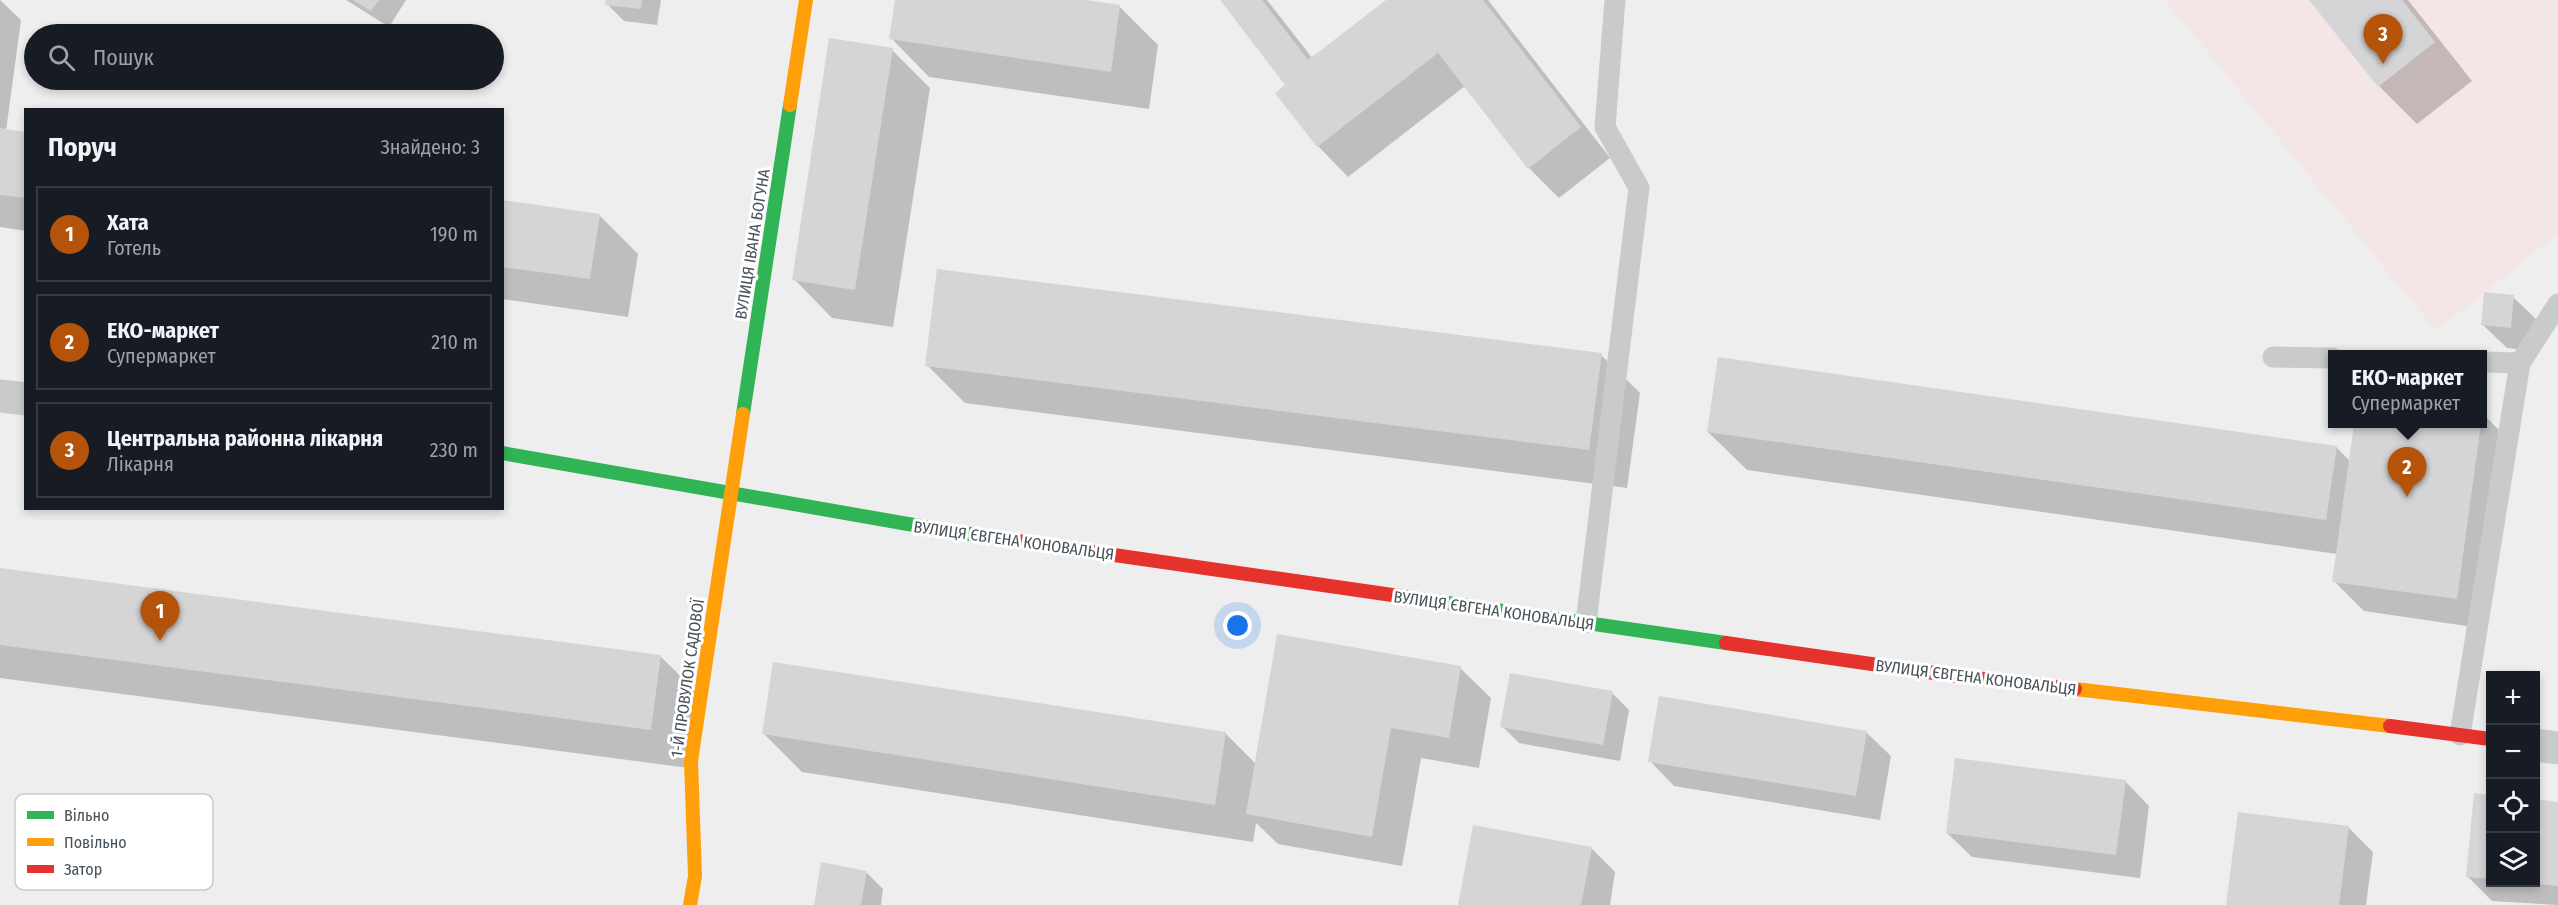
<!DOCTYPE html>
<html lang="uk">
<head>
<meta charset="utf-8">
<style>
  :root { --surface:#171b24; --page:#242831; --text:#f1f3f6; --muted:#9ea1a6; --line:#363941; --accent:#b45309 }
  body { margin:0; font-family:"Fira Sans Condensed",sans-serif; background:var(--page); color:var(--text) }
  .controls { position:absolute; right:18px; bottom:18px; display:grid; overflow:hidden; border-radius:0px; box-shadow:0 3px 9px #0003 }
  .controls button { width:54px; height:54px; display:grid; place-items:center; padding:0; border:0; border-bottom:2px solid var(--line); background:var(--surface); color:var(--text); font:30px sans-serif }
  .you { position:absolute; left:1238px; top:626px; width:21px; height:21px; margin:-15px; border:4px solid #fff; border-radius:50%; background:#1a73e8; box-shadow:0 0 0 9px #1a73e833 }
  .badge { display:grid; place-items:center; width:39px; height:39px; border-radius:50%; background:var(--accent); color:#fff; font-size:20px; font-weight:700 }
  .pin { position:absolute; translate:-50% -50px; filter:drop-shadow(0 2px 3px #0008) }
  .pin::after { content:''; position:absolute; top:32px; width:21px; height:18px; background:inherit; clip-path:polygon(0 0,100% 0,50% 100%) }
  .popup { position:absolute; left:2328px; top:350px; width:159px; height:78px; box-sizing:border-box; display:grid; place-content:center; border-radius:0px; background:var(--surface); filter:drop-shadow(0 2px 4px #0005); font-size:20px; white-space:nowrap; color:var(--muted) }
  .popup b { font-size:22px; color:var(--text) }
  .popup::after { content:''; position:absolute; left:50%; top:100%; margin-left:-12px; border:12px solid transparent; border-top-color:var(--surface) }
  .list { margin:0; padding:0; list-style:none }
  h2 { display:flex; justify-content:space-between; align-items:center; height:78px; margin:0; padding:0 24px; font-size:26px }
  h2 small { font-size:20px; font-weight:400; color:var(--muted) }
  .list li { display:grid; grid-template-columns:39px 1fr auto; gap:18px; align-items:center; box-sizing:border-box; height:96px; margin:0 12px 12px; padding:0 12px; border:2px solid var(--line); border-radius:0px }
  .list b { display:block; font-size:22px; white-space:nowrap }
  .list p { margin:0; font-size:20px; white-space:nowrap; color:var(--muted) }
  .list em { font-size:20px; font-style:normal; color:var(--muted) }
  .icon { flex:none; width:33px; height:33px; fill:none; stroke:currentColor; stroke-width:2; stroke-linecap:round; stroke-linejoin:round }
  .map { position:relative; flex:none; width:2558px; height:905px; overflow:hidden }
  .search { position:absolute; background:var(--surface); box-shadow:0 3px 9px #0003; left:24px; top:24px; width:480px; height:66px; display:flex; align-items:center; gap:15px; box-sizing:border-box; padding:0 21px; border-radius:33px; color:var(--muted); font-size:22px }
  .panel { position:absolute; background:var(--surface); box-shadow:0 3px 9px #0003; left:24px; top:108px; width:480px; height:402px; border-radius:0px }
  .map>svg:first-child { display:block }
</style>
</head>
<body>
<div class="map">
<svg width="2558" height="905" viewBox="0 0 2558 905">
  <rect width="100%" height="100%" fill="#efeeee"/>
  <polygon fill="#f4e6e5" points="2165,0 2558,0 2558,234 2436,331"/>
  <g fill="#0003">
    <polygon points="0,0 21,20 6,131 26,133 26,231 0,227"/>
    <polygon points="346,0 406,0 389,27"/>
    <polygon points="608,0 661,0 657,25 624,21 607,4"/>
    <polygon points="896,0 1076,0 1120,7 1158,45 1149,109 929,77 891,38"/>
    <polygon points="1222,0 1267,0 1313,59 1388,0 1488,0 1610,158 1559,198 1529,168 1465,86 1348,177 1318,146 1277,93 1288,85"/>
    <polygon points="2311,0 2408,0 2472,81 2417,124 2379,86"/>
    <polygon points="892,50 930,88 893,327 832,318 794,279"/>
    <polygon points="502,201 599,215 638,254 628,317 502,299"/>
    <polygon points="2513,297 2538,321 2535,351 2507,348 2482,324"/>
    <polygon points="1601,355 1640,393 1627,488 965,403 927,365"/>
    <polygon points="2482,413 2513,444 2487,629 2364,611 2334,581 2337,554 1747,470 1708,432 2336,447 2350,461 2355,424 2482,424"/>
    <polygon points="0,570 660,656 699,694 689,768 0,678"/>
    <polygon points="1460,668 1491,698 1479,768 1421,758 1402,866 1278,844 1256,823 1253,842 802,772 764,734 1225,733 1256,764"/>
    <polygon points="1612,693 1629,710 1620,761 1519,743 1502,726"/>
    <polygon points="1866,732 1891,756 1880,820 1674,786 1650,761"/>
    <polygon points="2125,781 2149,806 2140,878 1972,857 1947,833"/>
    <polygon points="2476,795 2490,797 2490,882 2536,882 2536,801 2558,803 2558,905 2492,901 2467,876"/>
    <polygon points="2349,828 2373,852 2366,905 2228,905"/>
    <polygon points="1591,848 1615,872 1610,905 1460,905"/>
    <polygon points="866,872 883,889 881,905 815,905"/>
  </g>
  <g fill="#d5d5d7">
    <polygon points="353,0 379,0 371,11"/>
    <polygon points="606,0 642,0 641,9 605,5"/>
    <polygon points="895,0 1086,0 1120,5 1111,72 889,39"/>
    <polygon points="1220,0 1262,0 1308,60 1386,0 1483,0 1581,127 1528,169 1438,53 1317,147 1275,93 1285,85"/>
    <polygon points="2309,0 2402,0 2435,42 2378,87"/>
    <polygon points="829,38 893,48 855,290 792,280"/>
    <polygon points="0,128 26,132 26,198 0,195"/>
    <polygon points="502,200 600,214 590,279 502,267"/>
    <polygon points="937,269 1602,353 1589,450 925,366"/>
    <polygon points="2484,292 2514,295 2511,328 2481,325"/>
    <polygon points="1718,357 2337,446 2326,520 1707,432"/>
    <polygon points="2354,424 2481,424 2457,599 2332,582"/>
    <polygon points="0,568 661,655 651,730 0,645"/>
    <polygon points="1277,634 1461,666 1449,738 1391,728 1372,837 1246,814"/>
    <polygon points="773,662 1226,732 1215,805 762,734"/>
    <polygon points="1510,673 1613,691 1603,745 1500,727"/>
    <polygon points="1659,696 1867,731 1856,796 1648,762"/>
    <polygon points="1955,758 2126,780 2116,855 1946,833"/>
    <polygon points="2474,793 2490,795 2490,879 2466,877"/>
    <polygon points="2536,799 2558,802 2558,886 2536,884"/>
    <polygon points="2238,812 2349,826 2339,905 2226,905"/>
    <polygon points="1473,825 1592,847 1581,905 1458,905"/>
    <polygon points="821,862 867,871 861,905 814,905"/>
  </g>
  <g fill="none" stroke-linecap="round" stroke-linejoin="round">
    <g stroke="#c8cacc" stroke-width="21">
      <polyline points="2273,357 2332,358"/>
      <polyline points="2520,363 2558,304"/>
      <polyline points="1586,623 1639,188 1605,127 1615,0"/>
      <polyline points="2460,735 2520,363 2482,362"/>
    </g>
    <g stroke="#c8cacc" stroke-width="33">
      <polyline points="0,396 26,399"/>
      <polyline points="2536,745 2558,748"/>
    </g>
    <g stroke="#30b455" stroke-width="14">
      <polyline points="743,414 790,105"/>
      <polyline points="502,453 931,528 1003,539"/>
      <polyline points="1413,598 1726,643"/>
    </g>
    <g stroke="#ff9f0a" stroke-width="14">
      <polyline points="790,105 806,0"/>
      <polyline points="2075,689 2390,726"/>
      <polyline points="690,905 695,876 691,761 743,414"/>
    </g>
    <g stroke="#e5322d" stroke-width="14">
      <polyline points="1003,539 1413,598"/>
      <polyline points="1726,643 1948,675 2075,689"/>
      <polyline points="2390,726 2490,739"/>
    </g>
  </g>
  <g text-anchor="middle" stroke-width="6" stroke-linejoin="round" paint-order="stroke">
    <g font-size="16" fill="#475159" stroke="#fff">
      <text transform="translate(752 244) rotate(-81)" y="6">ВУЛИЦЯ ІВАНА БОГУНА</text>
      <text transform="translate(1014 540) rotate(8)" y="6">ВУЛИЦЯ ЄВГЕНА КОНОВАЛЬЦЯ</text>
      <text transform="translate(1494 610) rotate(8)" y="6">ВУЛИЦЯ ЄВГЕНА КОНОВАЛЬЦЯ</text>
      <text transform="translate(1976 677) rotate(7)" y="6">ВУЛИЦЯ ЄВГЕНА КОНОВАЛЬЦЯ</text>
      <text transform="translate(687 678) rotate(-82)" y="6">1-Й ПРОВУЛОК САДОВОЇ</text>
    </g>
  </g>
  <rect x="15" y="794" width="198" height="96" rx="9" fill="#fff" stroke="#c8cbcd" stroke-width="1.5"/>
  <rect x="27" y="811" width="27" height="8" fill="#30b455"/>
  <rect x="27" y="838" width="27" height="8" fill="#ff9f0a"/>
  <rect x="27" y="865" width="27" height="8" fill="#e5322d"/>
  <g font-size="16" fill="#475159">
    <text x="64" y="821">Вільно</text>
    <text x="64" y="848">Повільно</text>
    <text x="64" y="875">Затор</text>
  </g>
</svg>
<div class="controls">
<button>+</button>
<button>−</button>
<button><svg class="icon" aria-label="locate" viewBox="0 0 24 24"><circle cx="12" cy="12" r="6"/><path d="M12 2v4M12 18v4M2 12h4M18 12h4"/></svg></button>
<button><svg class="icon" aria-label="layers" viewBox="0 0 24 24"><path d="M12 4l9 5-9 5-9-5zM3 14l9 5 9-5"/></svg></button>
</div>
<div class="you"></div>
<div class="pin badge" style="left:160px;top:641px">1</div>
<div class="pin badge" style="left:2407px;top:497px">2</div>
<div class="popup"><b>ЕКО-маркет</b>Супермаркет</div>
<div class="pin badge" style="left:2383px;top:64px">3</div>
<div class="search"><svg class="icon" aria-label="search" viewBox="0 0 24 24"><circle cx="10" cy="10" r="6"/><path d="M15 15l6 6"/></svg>Пошук</div>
<section class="panel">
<h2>Поруч<small>Знайдено: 3</small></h2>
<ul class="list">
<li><span class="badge">1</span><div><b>Хата</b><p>Готель</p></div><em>190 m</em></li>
<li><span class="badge">2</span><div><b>ЕКО-маркет</b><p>Супермаркет</p></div><em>210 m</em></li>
<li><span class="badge">3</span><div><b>Центральна районна лікарня</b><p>Лікарня</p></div><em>230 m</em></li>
</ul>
</section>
</div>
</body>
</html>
